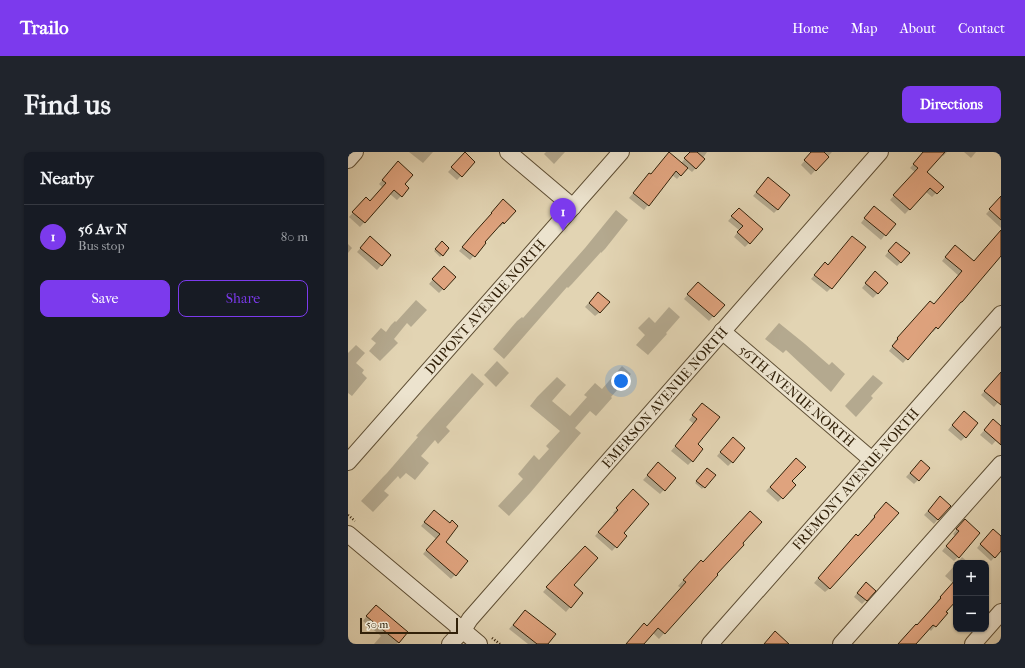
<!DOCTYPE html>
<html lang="en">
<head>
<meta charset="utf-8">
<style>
  :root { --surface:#171b24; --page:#20242c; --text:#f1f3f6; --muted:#9ea1a6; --line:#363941; --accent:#7c3aed }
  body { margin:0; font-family:"IM FELL French Canon",serif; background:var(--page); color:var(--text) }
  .controls { position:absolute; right:12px; bottom:12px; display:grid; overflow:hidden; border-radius:8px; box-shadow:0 1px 3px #0004 }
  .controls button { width:36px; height:36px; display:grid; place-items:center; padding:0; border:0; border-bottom:1px solid var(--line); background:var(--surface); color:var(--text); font:20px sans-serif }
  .scale { position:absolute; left:12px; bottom:10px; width:98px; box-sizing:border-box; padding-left:4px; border:2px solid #322109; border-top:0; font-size:11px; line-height:14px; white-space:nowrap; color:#322109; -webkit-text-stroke:3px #ece3ce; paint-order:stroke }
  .you { position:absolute; left:273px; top:229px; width:14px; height:14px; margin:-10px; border:3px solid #fff; border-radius:50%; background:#1a73e8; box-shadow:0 0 0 6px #1a73e833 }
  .badge { display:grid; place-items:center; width:26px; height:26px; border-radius:50%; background:var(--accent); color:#fff; font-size:13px; font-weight:700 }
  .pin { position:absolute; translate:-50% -33px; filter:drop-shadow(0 1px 2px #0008) }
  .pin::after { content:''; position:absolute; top:21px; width:14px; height:12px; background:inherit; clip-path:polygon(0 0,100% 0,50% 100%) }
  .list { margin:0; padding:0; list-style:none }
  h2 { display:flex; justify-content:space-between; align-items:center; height:52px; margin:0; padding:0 16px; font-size:17px }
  h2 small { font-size:13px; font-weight:400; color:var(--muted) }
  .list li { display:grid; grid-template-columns:26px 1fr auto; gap:12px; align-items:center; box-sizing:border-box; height:64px; padding:0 16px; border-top:1px solid var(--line) }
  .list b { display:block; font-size:15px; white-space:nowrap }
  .list p { margin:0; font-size:13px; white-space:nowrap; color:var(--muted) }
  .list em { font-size:13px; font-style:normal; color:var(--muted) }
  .actions { display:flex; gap:8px; padding:12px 16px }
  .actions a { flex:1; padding:9px 0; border:1px solid var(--accent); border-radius:8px; text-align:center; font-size:14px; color:var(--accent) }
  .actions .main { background:var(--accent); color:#fff }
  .map { position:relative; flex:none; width:653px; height:492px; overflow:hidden; border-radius:8px }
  header { display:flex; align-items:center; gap:24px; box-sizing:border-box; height:56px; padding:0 20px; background:var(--accent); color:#fff }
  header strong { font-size:19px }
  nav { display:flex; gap:22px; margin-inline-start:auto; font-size:14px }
  .intro { display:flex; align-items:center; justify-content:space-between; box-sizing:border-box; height:96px; padding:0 24px }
  h1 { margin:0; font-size:28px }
  .button { padding:10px 18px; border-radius:8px; background:var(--accent); color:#fff; font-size:14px; font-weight:700 }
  main { display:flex; gap:24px; padding:0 24px }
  aside { flex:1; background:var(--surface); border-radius:8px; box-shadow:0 1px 3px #0004 }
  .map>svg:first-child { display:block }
</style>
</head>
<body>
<header>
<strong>Trailo</strong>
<nav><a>Home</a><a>Map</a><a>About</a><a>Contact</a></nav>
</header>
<div class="intro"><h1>Find us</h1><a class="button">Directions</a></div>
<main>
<aside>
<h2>Nearby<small></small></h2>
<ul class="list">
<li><span class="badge">1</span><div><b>56 Av N</b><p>Bus stop</p></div><em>80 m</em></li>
</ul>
<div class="actions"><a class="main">Save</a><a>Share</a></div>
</aside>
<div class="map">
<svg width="653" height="492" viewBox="0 0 653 492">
  <rect width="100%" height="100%" fill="#e2d4b3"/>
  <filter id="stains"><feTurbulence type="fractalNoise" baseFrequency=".005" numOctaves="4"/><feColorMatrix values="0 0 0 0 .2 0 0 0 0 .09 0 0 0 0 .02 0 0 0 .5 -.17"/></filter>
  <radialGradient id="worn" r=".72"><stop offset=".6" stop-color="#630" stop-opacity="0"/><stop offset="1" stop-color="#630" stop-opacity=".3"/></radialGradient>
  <g fill="#0003">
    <polygon points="61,0 85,0 75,11"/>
    <polygon points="198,0 217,0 206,12 196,2"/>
    <polygon points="343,0 359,0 348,16 344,20 339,16 329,27 324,23 296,58 281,46 301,22 302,23 333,11"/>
    <polygon points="464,0 484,0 463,23 453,13"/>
    <polygon points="577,0 599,0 595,4 593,2 578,20 594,35 584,45 578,40 557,62 542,48 567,20 562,16"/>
    <polygon points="616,0 628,0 623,6"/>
    <polygon points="113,6 126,10 109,28 100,20"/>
    <polygon points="46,15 56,32 53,44 49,48 42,42 12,75 1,65 14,51 22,50 34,35 31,32"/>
    <polygon points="416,31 430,57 426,61 405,44"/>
    <polygon points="650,49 653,52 653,76 638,62"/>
    <polygon points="151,52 156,71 152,75 150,74 136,90 137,91 122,108 111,99 122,86 141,66 140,65"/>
    <polygon points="391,57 401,91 397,95 386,85 391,78 380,69"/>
    <polygon points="268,58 280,68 257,97 253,101 253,100 224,132 220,136 219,135 156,207 145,197 169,169 174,165 175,166 237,96"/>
    <polygon points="522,59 537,83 533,88 513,71"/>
    <polygon points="653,79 653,102 630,130 589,176 585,180 583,179 555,211 541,199 547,191 546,190 578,154 586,154 611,124 594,109 603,98 626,110"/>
    <polygon points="18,90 42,103 29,118 9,100"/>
    <polygon points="94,91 100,97 92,105 86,99"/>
    <polygon points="0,92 4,96 0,101"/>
    <polygon points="544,95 553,110 549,114 537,104"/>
    <polygon points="477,111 483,136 479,140 463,127"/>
    <polygon points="92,119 95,137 91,141 81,132"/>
    <polygon points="523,125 539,131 525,146 514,136"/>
    <polygon points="346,135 375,153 361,169 336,147"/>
    <polygon points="246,145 252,160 247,164 237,155"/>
    <polygon points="68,148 79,158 63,175 59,171 46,187 50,191 32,209 21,199 28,191 23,187 33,176 38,180 43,173 47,169 48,170"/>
    <polygon points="321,155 332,165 318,181 319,182 300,203 288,193 297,183 290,176 301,165 307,171"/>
    <polygon points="431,171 457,192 481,213 484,210 497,222 483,240 438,198 435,201 417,187"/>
    <polygon points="8,193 17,201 8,211 16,218 14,221 19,226 4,244 0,241 0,201"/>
    <polygon points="149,209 161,221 148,235 136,223"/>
    <polygon points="274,214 283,222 263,245 264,246 248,264 242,259 227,276 233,281 209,309 182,341 161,364 150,354 175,327 170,322 186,303 191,308 201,297 198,294 212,279 182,254 189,245 209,225 218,233 204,249 222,264 239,245 236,243 247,231 254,237"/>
    <polygon points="124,221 136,232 98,275 102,279 90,292 87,288 73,304 81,311 67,328 58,321 52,327 50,324 36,339 41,343 25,360 13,349 35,325 39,321 70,285 68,284"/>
    <polygon points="525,223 535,231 523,244 525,246 508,265 497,254"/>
    <polygon points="653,228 653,247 646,255 633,243 646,229"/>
    <polygon points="350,256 349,292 344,309 340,313 323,299 346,272 341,268"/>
    <polygon points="612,264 617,285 613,289 600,278"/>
    <polygon points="641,273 653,276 653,283 644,293 632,283"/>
    <polygon points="381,290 384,310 380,314 369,304"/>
    <polygon points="444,311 443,329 434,346 430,350 418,339"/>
    <polygon points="569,313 570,328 566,332 558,325"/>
    <polygon points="306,316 327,326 312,342 295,328"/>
    <polygon points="359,317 366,323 354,337 347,331"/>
    <polygon points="281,343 274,381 278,384 264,399 247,384 266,362 265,361"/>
    <polygon points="588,350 590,367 586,372 576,363"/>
    <polygon points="534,356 482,436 477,440 466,431 504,388 510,385 523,370 522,369"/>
    <polygon points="86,359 107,423 103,427 75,402 88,387 73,374"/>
    <polygon points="613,372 610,405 606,409 594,399 607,384 605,382"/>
    <polygon points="641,382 653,385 653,398 643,409 629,396"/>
    <polygon points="393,391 395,393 311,487 305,481 295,492 279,492 299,475 333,436 330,434 347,415"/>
    <polygon points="233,400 224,433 234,441 218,460 195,440"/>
    <polygon points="614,405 621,411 609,411"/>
    <polygon points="608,412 608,447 597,460 598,461 583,479 580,476 567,492 550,492 569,474 590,450 589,449 605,431 597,424"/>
    <polygon points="513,436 518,448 514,452 506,445"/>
    <polygon points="23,458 59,480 49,492 26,492 33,484 15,469"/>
    <polygon points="177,459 199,492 180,492 161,477"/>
  </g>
  <g fill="#dfa37e" stroke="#322109">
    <polygon points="117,0 127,10 114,25 103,15"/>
    <polygon points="321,0 340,16 333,24 328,19 301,54 285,41 301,21 303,22"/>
    <polygon points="342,0 349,0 357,7 348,17 336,6"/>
    <polygon points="463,0 476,0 481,5 468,19 456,8"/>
    <polygon points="575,0 597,0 579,20 596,35 589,42 582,36 562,58 545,43 570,16 565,12"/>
    <polygon points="50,9 65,23 57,32 61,36 54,45 46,38 17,71 4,60 18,45 22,49 38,31 34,28"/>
    <polygon points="420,25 442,43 430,58 408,40"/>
    <polygon points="653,44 653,68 641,57"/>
    <polygon points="155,47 168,59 156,72 155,70 137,90 138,91 127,105 114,95 126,81 144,61 143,61"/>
    <polygon points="526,54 548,72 538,84 516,66"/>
    <polygon points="391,56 415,77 402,92 389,80 395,74 383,64"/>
    <polygon points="653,78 653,104 614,150 613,150 590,177 588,175 560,208 544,194 550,187 549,186 582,149 586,152 614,119 597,105 607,93 626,109"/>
    <polygon points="22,84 43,103 34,114 12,96"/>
    <polygon points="504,84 518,95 484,137 466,123 477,110 480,113"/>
    <polygon points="94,89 101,96 95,104 87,97"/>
    <polygon points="548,90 562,101 553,111 540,99"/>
    <polygon points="96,114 108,125 96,138 84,127"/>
    <polygon points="527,119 540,131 530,142 517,131"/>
    <polygon points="350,130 377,153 366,165 339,142"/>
    <polygon points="250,140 262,150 252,161 241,151"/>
    <polygon points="653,220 653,253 636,239"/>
    <polygon points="354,251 372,265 350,292 355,297 345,310 327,294 349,267 344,263"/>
    <polygon points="616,259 630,271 618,286 604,273"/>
    <polygon points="645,267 653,274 653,293 636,278"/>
    <polygon points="385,285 397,296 385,311 372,300"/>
    <polygon points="448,306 458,315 444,329 448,333 435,347 422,335"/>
    <polygon points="573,308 582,316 571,329 562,321"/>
    <polygon points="310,310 328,326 317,339 299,323"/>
    <polygon points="359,316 368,323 357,336 348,329"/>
    <polygon points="285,337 301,352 276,381 279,384 269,396 250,380 270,358 268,356"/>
    <polygon points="592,344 603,354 590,368 580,359"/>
    <polygon points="538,350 551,361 482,437 470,426 508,382 510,384 527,365 526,364"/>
    <polygon points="86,358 102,371 104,368 110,374 98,390 120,409 108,424 78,398 92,382 76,370"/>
    <polygon points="402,359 414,370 395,391 396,393 369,422 370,423 317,482 310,476 296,492 278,492 296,471 299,474 338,430 335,428 353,408 355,410"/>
    <polygon points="617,367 632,381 611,406 598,394 611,379 608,377"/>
    <polygon points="645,377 653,384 653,399 647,406 632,392"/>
    <polygon points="237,394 250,406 226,433 235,441 223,456 198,435"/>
    <polygon points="608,427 608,449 598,460 600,461 588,475 585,473 568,492 550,492 568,472 569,473 593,446 592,445"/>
    <polygon points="518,430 528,439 519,449 509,441"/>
    <polygon points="28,453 60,480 51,491 18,464"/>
    <polygon points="177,458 208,482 200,492 189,492 165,473"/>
    <polygon points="427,479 441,492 416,492"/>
  </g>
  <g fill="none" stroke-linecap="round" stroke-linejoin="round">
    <g stroke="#5e4e34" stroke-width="18">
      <g id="minor">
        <polyline points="160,0 225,55"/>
        <polyline points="0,8 7,0"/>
        <path id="s1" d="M374,179L524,308"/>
        <path id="s2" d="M0,310L273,0"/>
        <polyline points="0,382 131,492"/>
        <path id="s3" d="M102,492L115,478L122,467L532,0"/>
        <path id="s4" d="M362,492L653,162"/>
        <polyline points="493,492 653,312"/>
        <polyline points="625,492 653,460"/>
      </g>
    </g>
    <g stroke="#322109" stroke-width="2.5" stroke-dasharray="1 2" stroke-linecap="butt">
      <polyline points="0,363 7,369"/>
      <polyline points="144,486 152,492"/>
    </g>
    <use href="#minor" stroke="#ece3ce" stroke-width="16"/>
  </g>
  <g text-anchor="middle" stroke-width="4" stroke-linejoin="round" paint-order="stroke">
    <g font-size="14" fill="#322109" stroke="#ece3ce">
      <text dy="5" stroke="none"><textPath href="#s2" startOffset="207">DUPONT AVENUE NORTH</textPath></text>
      <text dy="5" stroke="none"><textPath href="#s1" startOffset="99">56TH AVENUE NORTH</textPath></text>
      <text dy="5" stroke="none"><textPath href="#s3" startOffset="327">EMERSON AVENUE NORTH</textPath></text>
      <text dy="5" stroke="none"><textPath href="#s4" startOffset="220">FREMONT AVENUE NORTH</textPath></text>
    </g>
  </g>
  <rect width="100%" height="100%" filter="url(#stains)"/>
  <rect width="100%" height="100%" fill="url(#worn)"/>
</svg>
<div class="controls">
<button>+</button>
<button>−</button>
</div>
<div class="scale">50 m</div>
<div class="you"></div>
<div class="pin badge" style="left:215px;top:79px">1</div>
</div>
</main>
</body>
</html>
